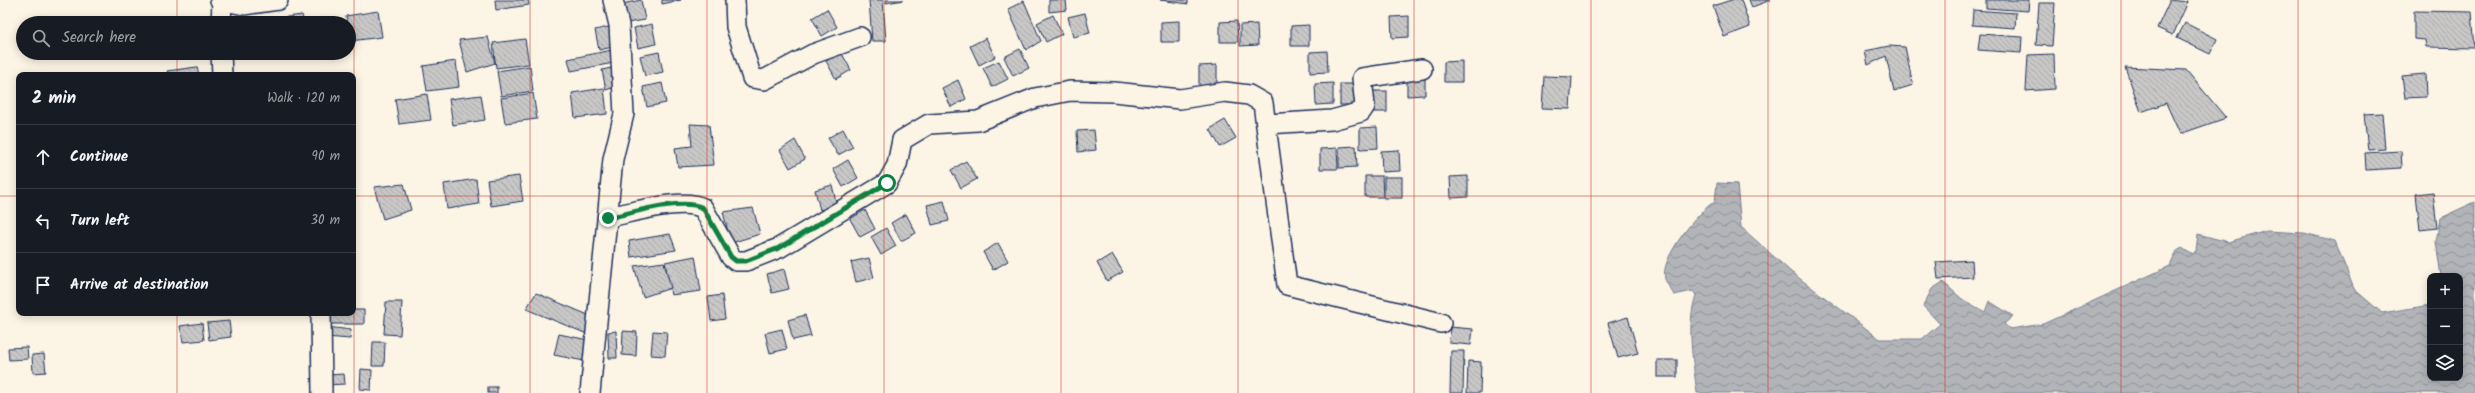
<!DOCTYPE html>
<html lang="en">
<head>
<meta charset="utf-8">
<style>
  :root { --surface:#171b24; --page:#20242c; --text:#f1f3f6; --muted:#9ea1a6; --line:#363941 }
  body { margin:0; font-family:Kalam,sans-serif; background:var(--page); color:var(--text) }
  .controls { position:absolute; right:12px; bottom:12px; display:grid; overflow:hidden; border-radius:8px; box-shadow:0 2px 10px #0003 }
  .controls button { width:36px; height:36px; display:grid; place-items:center; padding:0; border:0; border-bottom:1px solid var(--line); background:var(--surface); color:var(--text); font:20px sans-serif }
  .stop { position:absolute; width:12px; height:12px; margin:-9px; border:3px solid #0b8043; border-radius:50%; background:#fff }
  .stop.end { background:#0b8043; border-color:#fff; box-shadow:0 1px 4px #0008 }
  .list { margin:0; padding:0; list-style:none }
  h2 { display:flex; justify-content:space-between; align-items:center; height:52px; margin:0; padding:0 16px; font-size:17px }
  h2 small { font-size:13px; font-weight:400; color:var(--muted) }
  .list li { display:grid; grid-template-columns:26px 1fr auto; gap:12px; align-items:center; box-sizing:border-box; height:64px; padding:0 16px; border-top:1px solid var(--line) }
  .list b { display:block; font-size:15px; white-space:nowrap }
  .list em { font-size:13px; font-style:normal; color:var(--muted) }
  .icon { flex:none; width:22px; height:22px; fill:none; stroke:currentColor; stroke-width:2; stroke-linecap:round; stroke-linejoin:round }
  .map { position:relative; flex:none; width:2475px; height:393px; overflow:hidden }
  .search { position:absolute; background:var(--surface); box-shadow:0 2px 10px #0003; left:16px; top:16px; width:340px; height:44px; display:flex; align-items:center; gap:10px; box-sizing:border-box; padding:0 14px; border-radius:22px; color:var(--muted); font-size:15px }
  .panel { position:absolute; background:var(--surface); box-shadow:0 2px 10px #0003; left:16px; top:72px; width:340px; height:244px; border-radius:8px }
  .map>svg:first-child { display:block }
</style>
</head>
<body>
<div class="map">
<svg width="2475" height="393" viewBox="0 0 2475 393">
  <defs>
    <pattern id="water-waves" width="16" height="10" patternUnits="userSpaceOnUse"><rect width="16" height="10" fill="#b2b4b8"/><path d="M0 5q4-4 8 0t8 0" fill="none" stroke="#909399"/></pattern>
    <pattern id="building-back-hatch" width="6" height="6" patternUnits="userSpaceOnUse"><rect width="6" height="6" fill="#c8c7c6"/><path d="M-1 5l2 2M0 0l6 6M5-1l2 2" fill="none" stroke="#ababac"/></pattern>
  </defs>
  <rect width="100%" height="100%" fill="#fcf5e5"/>
  <filter id="ink" filterUnits="userSpaceOnUse"><feTurbulence type="fractalNoise" baseFrequency=".025" numOctaves="2"/><feDisplacementMap in="SourceGraphic" scale="8" xChannelSelector="R" yChannelSelector="G"/><feConvolveMatrix kernelMatrix="1 2 1 2 8 2 1 2 1" color-interpolation-filters="sRGB"/></filter>
  <g filter="url(#ink)">
    <path fill="url(#water-waves)" stroke="#767f94" d="M1717,183L1737,184L1741,227L1791,272L1880,339H1922L1940,324L1923,306L1932,289L1943,282L1962,299L1985,312L1989,301L2013,316L2004,324L2010,329L2043,324L2170,266L2177,251L2182,248L2193,255L2196,251L2198,234L2228,242L2267,231L2304,233L2335,241L2354,289L2382,313L2430,305V378H2460V276H2441L2436,242L2440,218L2475,202V393H1697C1693,361 1686,325 1696,295L1693,291L1674,295C1671,290 1667,284 1665,279C1659,258 1699,211 1715,201Z"/>
    <g fill="url(#building-back-hatch)" stroke="#1b2f5e">
      <polygon points="495,0 528,0 529,5 496,10"/>
      <polygon points="641,0 645,20 627,23 622,4"/>
      <polygon points="662,0 681,0 662,4"/>
      <polygon points="869,0 883,0 886,41 872,41"/>
      <polygon points="886,0 904,0 886,3"/>
      <polygon points="1049,0 1066,0 1067,10 1049,12"/>
      <polygon points="1160,0 1188,0 1188,4"/>
      <polygon points="1731,0 1741,0 1750,27 1724,37 1713,6"/>
      <polygon points="1749,0 1771,0 1752,7"/>
      <polygon points="1986,0 2029,0 2028,11 1986,8"/>
      <polygon points="2170,0 2188,2 2173,35 2157,28"/>
      <polygon points="1024,1 1041,41 1026,50 1008,9"/>
      <polygon points="2039,3 2055,3 2052,46 2036,45"/>
      <polygon points="827,9 837,27 822,36 812,18"/>
      <polygon points="1973,10 2016,13 2015,28 1972,25"/>
      <polygon points="378,11 382,37 350,41 349,23 347,23 346,16"/>
      <polygon points="2414,11 2472,12 2475,48 2426,47 2425,40 2414,39"/>
      <polygon points="1085,13 1090,33 1073,37 1068,17"/>
      <polygon points="302,15 304,23 274,23 272,19"/>
      <polygon points="1053,15 1062,34 1046,42 1037,23"/>
      <polygon points="1409,16 1409,37 1392,38 1391,17"/>
      <polygon points="1179,21 1179,42 1161,42 1161,22"/>
      <polygon points="1237,21 1238,42 1220,42 1220,22"/>
      <polygon points="2185,23 2217,39 2210,54 2177,38"/>
      <polygon points="652,24 656,44 638,48 634,28"/>
      <polygon points="1257,24 1258,45 1240,46 1240,25"/>
      <polygon points="1309,25 1309,46 1291,46 1291,26"/>
      <polygon points="613,26 617,46 599,50 595,30"/>
      <polygon points="1980,34 2022,37 2021,53 1978,50"/>
      <polygon points="488,37 495,63 467,72 459,40"/>
      <polygon points="986,38 995,57 979,65 970,46"/>
      <polygon points="525,39 529,64 496,68 493,43"/>
      <polygon points="1889,46 1905,47 1913,85 1894,91 1886,56 1868,65 1865,51"/>
      <polygon points="617,49 619,62 571,71 568,59"/>
      <polygon points="1020,49 1029,68 1013,76 1004,57"/>
      <polygon points="1327,51 1328,72 1310,73 1310,52"/>
      <polygon points="659,52 663,72 645,76 640,56"/>
      <polygon points="841,52 851,70 836,79 826,61"/>
      <polygon points="2054,54 2055,89 2026,91 2028,55"/>
      <polygon points="456,61 459,87 427,91 423,66"/>
      <polygon points="999,61 1008,79 992,87 983,68"/>
      <polygon points="1462,61 1462,82 1444,82 1444,62"/>
      <polygon points="1217,65 1217,86 1199,86 1199,66"/>
      <polygon points="530,66 533,91 501,96 497,71"/>
      <polygon points="620,66 621,85 606,90 602,70"/>
      <polygon points="197,67 199,75 169,75 167,71"/>
      <polygon points="2125,67 2186,70 2226,118 2180,134 2166,103 2141,112"/>
      <polygon points="1425,74 1425,95 1407,96 1407,75"/>
      <polygon points="2425,74 2426,97 2405,98 2402,76"/>
      <polygon points="1544,76 1572,77 1570,109 1542,108"/>
      <polygon points="958,80 966,99 951,107 942,88"/>
      <polygon points="662,83 666,103 647,107 643,87"/>
      <polygon points="1333,83 1333,104 1316,105 1315,84"/>
      <rect x="1340" y="84" width="17" height="21"/>
      <polygon points="604,88 607,114 575,118 572,93"/>
      <rect x="1369" y="91" width="18" height="21"/>
      <polygon points="533,93 537,119 505,123 501,98"/>
      <polygon points="427,94 431,120 399,124 395,99"/>
      <polygon points="481,95 485,120 453,125 449,99"/>
      <polygon points="2382,113 2385,149 2368,150 2364,114"/>
      <polygon points="1225,120 1236,138 1220,147 1210,129"/>
      <polygon points="690,124 709,125 714,165 678,167 675,148 692,146"/>
      <polygon points="1377,127 1378,148 1360,149 1360,128"/>
      <polygon points="843,129 853,147 838,155 828,138"/>
      <polygon points="1094,130 1096,150 1078,152 1077,131"/>
      <polygon points="795,140 805,159 790,168 780,150"/>
      <polygon points="1356,146 1357,167 1339,168 1339,147"/>
      <polygon points="1337,148 1338,169 1320,169 1320,149"/>
      <polygon points="1399,150 1400,171 1382,172 1381,151"/>
      <polygon points="2401,151 2402,168 2366,170 2365,153"/>
      <polygon points="848,160 858,178 843,187 833,169"/>
      <polygon points="966,161 977,179 961,188 951,170"/>
      <polygon points="519,176 523,201 491,206 487,180"/>
      <polygon points="1365,176 1382,176 1383,197 1365,197"/>
      <polygon points="1468,176 1468,197 1451,198 1450,177"/>
      <rect x="1384" y="177" width="18" height="21"/>
      <polygon points="476,179 479,204 447,209 444,184"/>
      <polygon points="404,184 411,210 383,219 374,187"/>
      <polygon points="832,185 837,206 820,210 815,190"/>
      <polygon points="2433,192 2437,228 2420,230 2416,194"/>
      <polygon points="944,201 949,221 932,225 927,205"/>
      <polygon points="753,208 760,234 731,243 723,212"/>
      <polygon points="865,210 875,229 860,237 850,219"/>
      <polygon points="906,214 916,233 901,241 891,223"/>
      <polygon points="886,228 896,246 881,255 871,237"/>
      <polygon points="670,234 676,250 631,257 629,241"/>
      <polygon points="998,243 1008,261 993,270 983,252"/>
      <polygon points="1112,254 1123,272 1107,281 1097,263"/>
      <polygon points="695,256 701,291 671,295 665,262"/>
      <polygon points="869,258 874,278 856,282 851,262"/>
      <polygon points="1972,260 1973,277 1938,279 1936,262"/>
      <polygon points="664,262 671,288 643,297 634,266"/>
      <polygon points="784,269 789,289 772,293 767,274"/>
      <polygon points="536,293 593,317 592,336 526,309"/>
      <polygon points="722,295 725,319 711,321 708,297"/>
      <polygon points="386,302 402,302 400,335 384,334"/>
      <polygon points="353,310 364,310 364,324 325,324 325,313 353,313"/>
      <polygon points="805,315 811,336 793,340 788,320"/>
      <polygon points="1628,317 1638,353 1618,358 1608,323"/>
      <polygon points="229,321 231,337 209,340 207,323"/>
      <polygon points="202,323 204,340 183,342 180,326"/>
      <polygon points="327,327 351,330 350,339 326,337"/>
      <polygon points="1450,327 1473,329 1471,345 1449,343"/>
      <polygon points="782,329 787,349 770,353 765,333"/>
      <polygon points="616,331 617,358 609,358 608,332"/>
      <polygon points="623,331 637,332 636,356 622,355"/>
      <polygon points="653,331 667,332 665,356 651,355"/>
      <polygon points="559,334 593,341 589,362 554,355"/>
      <polygon points="373,342 385,342 384,366 372,366"/>
      <polygon points="27,347 28,359 9,360 8,348"/>
      <polygon points="1451,351 1464,351 1463,393 1450,393"/>
      <polygon points="44,354 46,372 33,373 32,355"/>
      <rect x="1657" y="360" width="20" height="17"/>
      <polygon points="1468,361 1481,362 1480,393 1467,393"/>
      <polygon points="361,369 372,370 371,390 360,389"/>
      <polygon points="344,374 345,384 327,385 327,375"/>
      <rect x="488" y="387" width="9" height="6"/>
    </g>
    <g fill="none" stroke-linecap="round" stroke-linejoin="round">
      <g stroke="#1b2f5e" stroke-width="22">
        <g id="minor">
          <polyline points="220,0 244,5 278,0"/>
          <polyline points="735,0 736,27 752,78 764,80 813,54 860,37"/>
          <polyline points="221,23 222,2"/>
          <polyline points="221,53 222,75"/>
          <polyline points="1267,124 1332,120 1361,112 1365,106 1362,78 1422,69"/>
          <path d="M608,217C631,213 683,197 703,208L731,257L736,261H746L779,248L887,183L897,165L902,140L929,124L978,121L1035,98L1070,91L1114,92L1180,99L1225,92L1249,95L1263,103L1287,285L1441,323"/>
          <polyline points="321,313 322,393"/>
          <polyline points="590,393 613,159 624,114 619,25 613,0"/>
        </g>
      </g>
      <use href="#minor" stroke="#fcf5e5" stroke-width="19"/>
    </g>
  </g>
  <g fill="none" stroke-linecap="round" stroke-linejoin="round" filter="url(#ink)">
    <path stroke="#0b8043" stroke-width="5" d="M608,218C631,213 683,197 703,208L731,257L736,261H746L779,248L887,183"/>
  </g>
  <path fill="none" stroke="#c8321e" stroke-width="1" stroke-opacity="0.55" d="M177,0V23M354,0V393M530,0V393M707,0V393M884,0V393M1061,0V393M1238,0V393M1414,0V393M1591,0V393M1768,0V393M1945,0V393M2121,0V393M2298,0V393M177,53V75M0,196H19M353,196H2475M177,313V393"/>
</svg>
<div class="controls">
<button>+</button>
<button>−</button>
<button><svg class="icon" aria-label="layers" viewBox="0 0 24 24"><path d="M12 4l9 5-9 5-9-5zM3 14l9 5 9-5"/></svg></button>
</div>
<div class="stop" style="left:887px;top:183px"></div>
<div class="stop end" style="left:608px;top:218px"></div>
<div class="search"><svg class="icon" aria-label="search" viewBox="0 0 24 24"><circle cx="10" cy="10" r="6"/><path d="M15 15l6 6"/></svg>Search here</div>
<section class="panel">
<h2>2 min<small>Walk · 120 m</small></h2>
<ul class="list">
<li><svg class="icon" aria-label="ahead" viewBox="0 0 24 24"><path d="M12 20V5M6 11l6-6 6 6"/></svg><div><b>Continue</b></div><em>90 m</em></li>
<li><svg class="icon" aria-label="left" viewBox="0 0 24 24"><path d="M17 20v-9H6M10 6l-5 5 5 5"/></svg><div><b>Turn left</b></div><em>30 m</em></li>
<li><svg class="icon" aria-label="arrive" viewBox="0 0 24 24"><path d="M6 21V4h12l-3 4 3 4H6"/></svg><div><b>Arrive at destination</b></div></li>
</ul>
</section>
</div>
</body>
</html>
